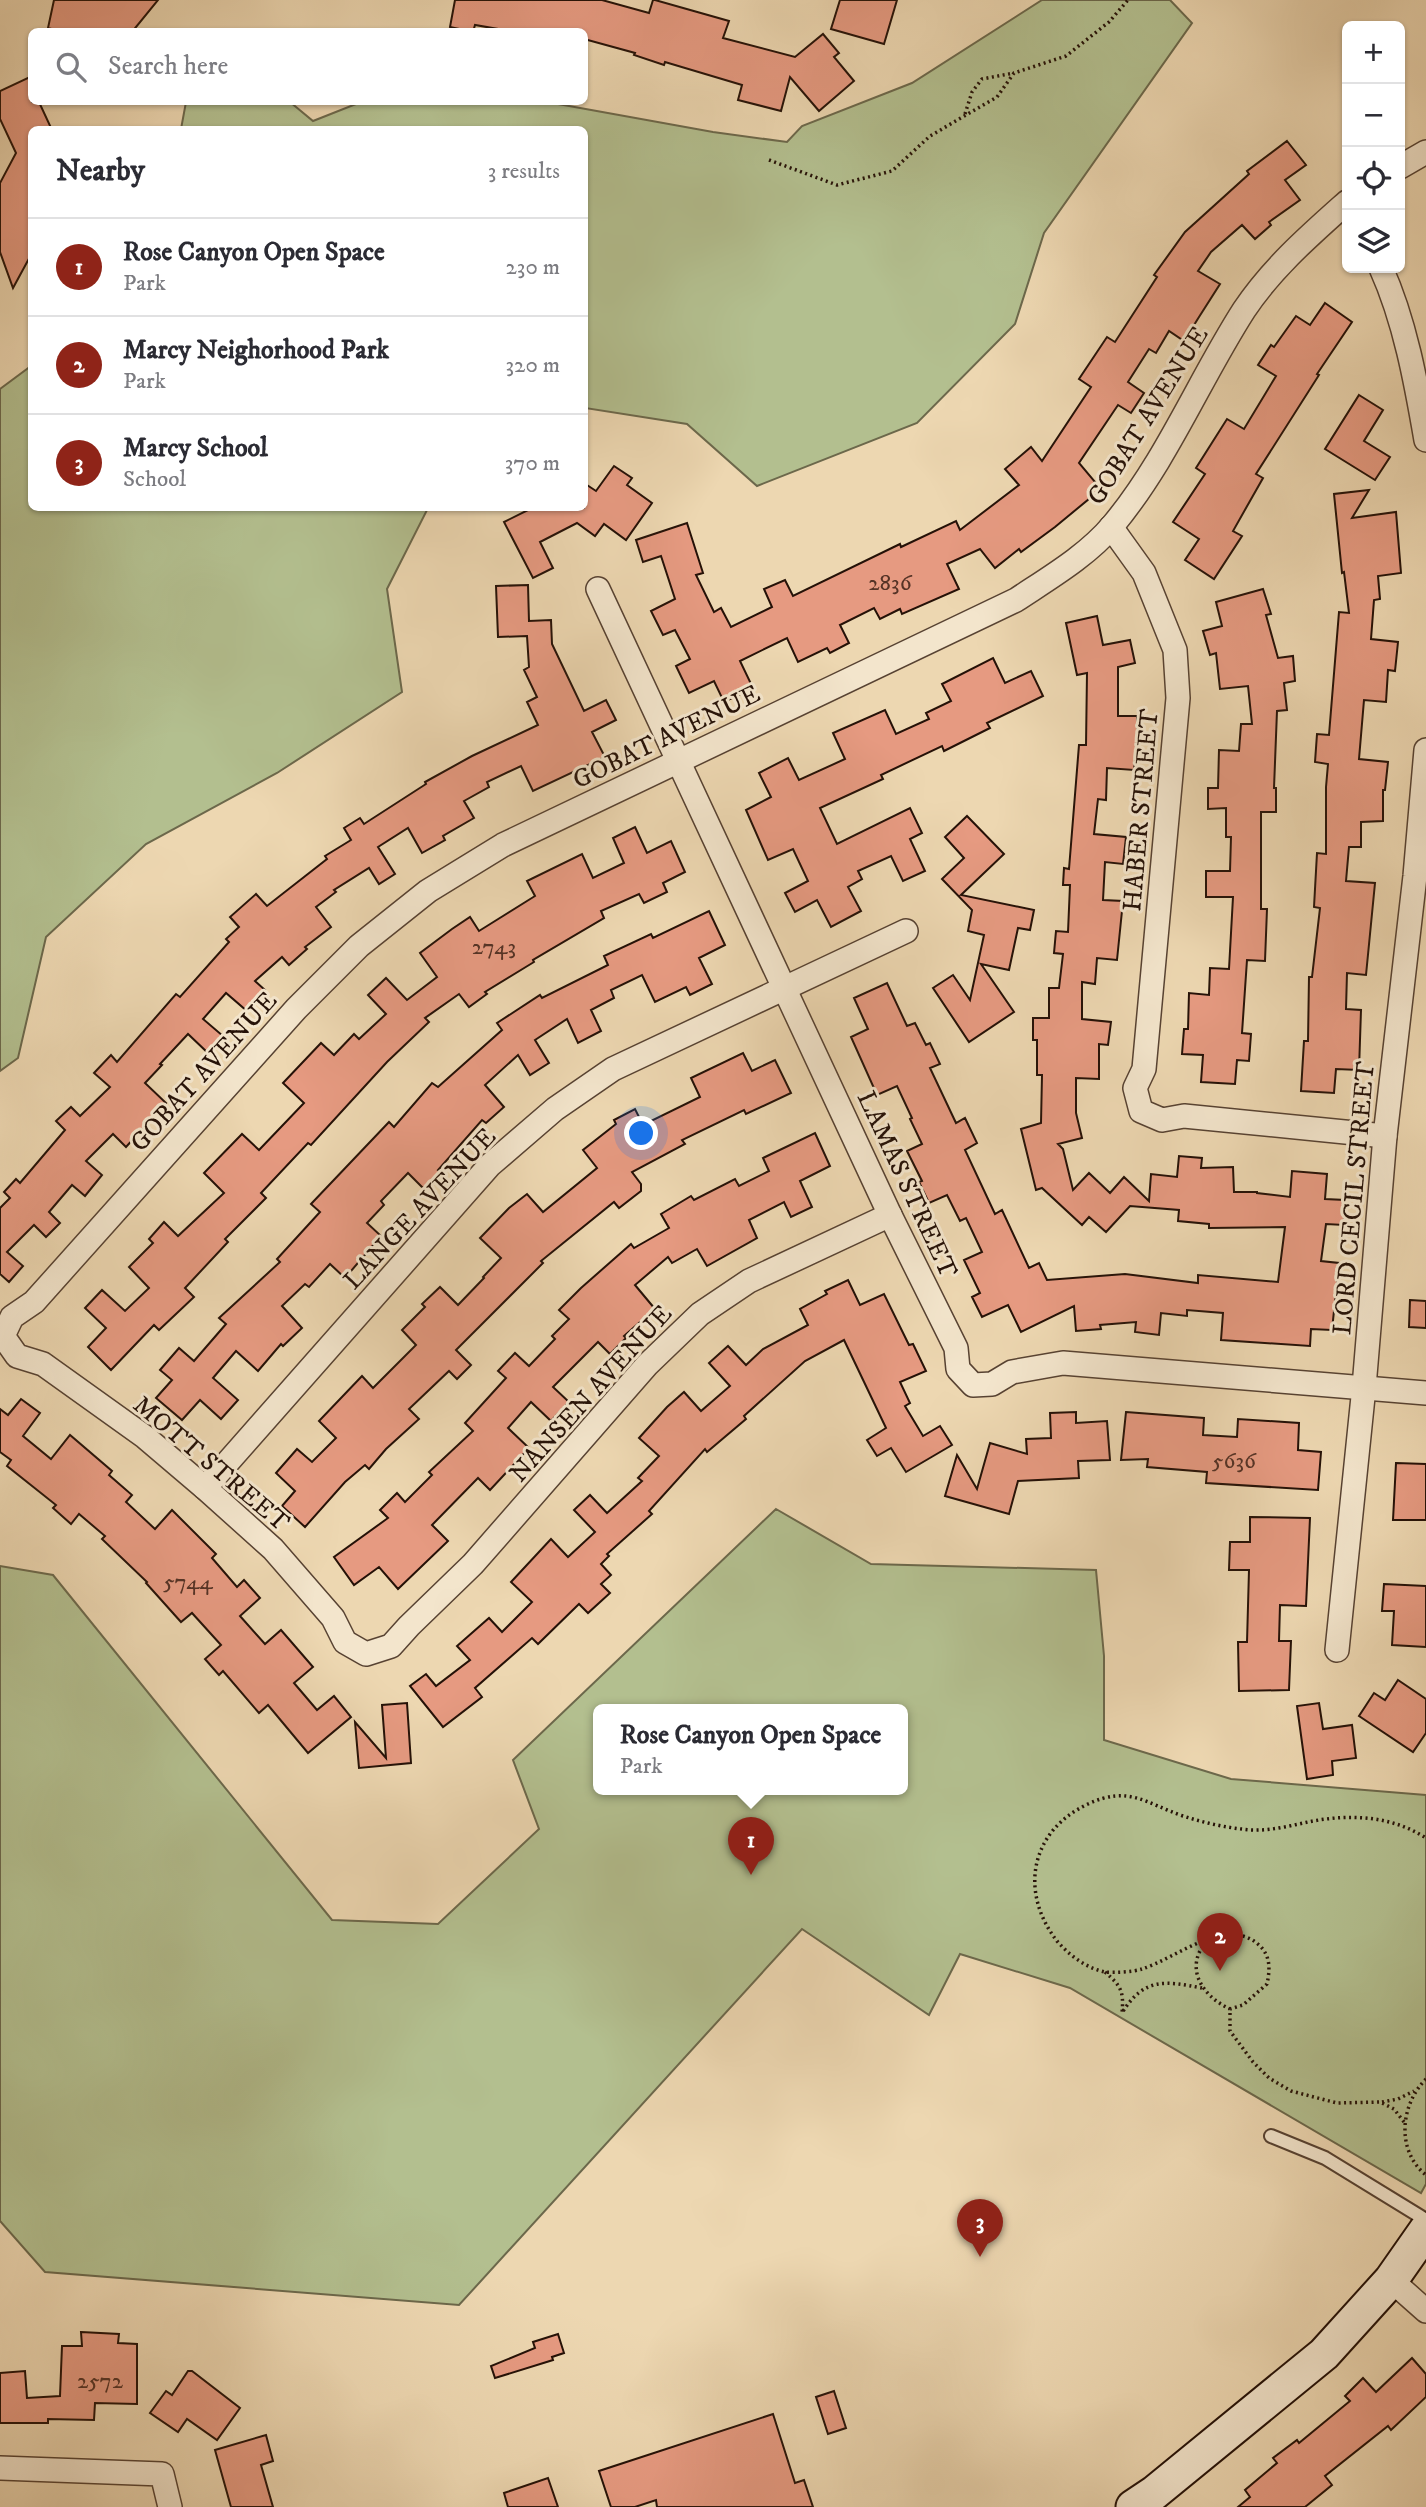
<!DOCTYPE html>
<html lang="en">
<head>
<meta charset="utf-8">
<style>
  :root { --surface:#fff; --page:#f2f2f3; --text:#2b2b33; --muted:#7c7c81; --line:#e1e1e2; --accent:#8f2418 }
  body { margin:0; font-family:"IM FELL DW Pica",serif; background:var(--page); color:var(--text) }
  .controls { position:absolute; right:21px; top:21px; display:grid; overflow:hidden; border-radius:10px; box-shadow:0 2px 5px #0004 }
  .controls button { width:63px; height:63px; display:grid; place-items:center; padding:0; border:0; border-bottom:2px solid var(--line); background:var(--surface); color:var(--text); font:35px sans-serif }
  .you { position:absolute; left:642px; top:1134px; width:24px; height:24px; margin:-18px; border:5px solid #fff; border-radius:50%; background:#1a73e8; box-shadow:0 0 0 10px #1a73e833 }
  .badge { display:grid; place-items:center; width:46px; height:46px; border-radius:50%; background:var(--accent); color:#fff; font-size:23px; font-weight:700 }
  .pin { position:absolute; translate:-50% -58px; filter:drop-shadow(0 2px 4px #0008) }
  .pin::after { content:''; position:absolute; top:37px; width:24px; height:21px; background:inherit; clip-path:polygon(0 0,100% 0,50% 100%) }
  .popup { position:absolute; left:593px; top:1704px; width:315px; height:91px; box-sizing:border-box; display:grid; place-content:center; border-radius:10px; background:var(--surface); filter:drop-shadow(0 2px 5px #0005); font-size:23px; white-space:nowrap; color:var(--muted) }
  .popup b { font-size:26px; color:var(--text) }
  .popup::after { content:''; position:absolute; left:50%; top:100%; margin-left:-14px; border:14px solid transparent; border-top-color:var(--surface) }
  .list { margin:0; padding:0; list-style:none }
  h2 { display:flex; justify-content:space-between; align-items:center; height:91px; margin:0; padding:0 28px; font-size:30px }
  h2 small { font-size:23px; font-weight:400; color:var(--muted) }
  .list li { display:grid; grid-template-columns:46px 1fr auto; gap:21px; align-items:center; box-sizing:border-box; height:98px; padding:0 28px; border-top:2px solid var(--line) }
  .list b { display:block; font-size:26px; white-space:nowrap }
  .list p { margin:0; font-size:23px; white-space:nowrap; color:var(--muted) }
  .list em { font-size:23px; font-style:normal; color:var(--muted) }
  .icon { flex:none; width:38px; height:38px; fill:none; stroke:currentColor; stroke-width:2; stroke-linecap:round; stroke-linejoin:round }
  .map { position:relative; flex:none; width:1426px; height:2507px; overflow:hidden }
  .search { position:absolute; background:var(--surface); box-shadow:0 2px 5px #0004; left:28px; top:28px; width:560px; height:77px; display:flex; align-items:center; gap:18px; box-sizing:border-box; padding:0 24px; border-radius:10px; color:var(--muted); font-size:26px }
  .panel { position:absolute; background:var(--surface); box-shadow:0 2px 5px #0004; left:28px; top:126px; width:560px; height:385px; border-radius:10px }
  .map>svg:first-child { display:block }
</style>
</head>
<body>
<div class="map">
<svg width="1426" height="2507" viewBox="0 0 1426 2507">
  <rect width="100%" height="100%" fill="#edd7b1"/>
  <filter id="stains"><feTurbulence type="fractalNoise" baseFrequency=".00286" numOctaves="4"/><feColorMatrix values="0 0 0 0 .2 0 0 0 0 .09 0 0 0 0 .02 0 0 0 .5 -.17"/></filter>
  <radialGradient id="worn" r=".72"><stop offset=".6" stop-color="#630" stop-opacity="0"/><stop offset="1" stop-color="#630" stop-opacity=".3"/></radialGradient>
  <g fill="#b3bf8f" stroke="#6c684b" stroke-width="2" fill-rule="evenodd">
    <polygon points="1042,0 1170,0 1192,23 1044,233 1015,324 917,423 757,486 687,424 585,408 584,130 181,129 186,102 290,102 313,121 361,102 547,102 713,132 787,142 802,126 912,83"/>
    <polygon points="31,366 32,508 428,508 387,589 402,692 277,773 146,844 46,937 18,1058 0,1071 0,389"/>
    <path d="M776,1509L871,1564L1096,1570L1104,1656V1740L1231,1779L1426,1795V2184L1421,2193L1070,1988L960,1954L929,2015L802,1929L459,2305L45,2272L0,2221V1566L53,1575L332,1920L438,1924L539,1829L513,1760ZM599,1709H903V1789H599Z"/>
  </g>
  <g fill="#e69a81" stroke="#251107" stroke-width="2">
    <polygon points="54,0 158,0 132,32 62,32 48,28"/>
    <polygon points="455,0 602,0 649,13 653,0 655,0 729,21 723,38 795,57 823,34 839,53 834,57 854,81 819,111 790,77 781,111 738,100 742,85 665,62 664,65 634,55 635,53 584,39 584,32 515,32 475,25 473,32 450,27"/>
    <polygon points="840,0 897,0 884,44 831,29"/>
    <polygon points="32,76 32,102 39,102 52,130 32,130 32,253 13,288 0,252 0,183 16,153 0,119 0,91"/>
    <polygon points="1287,141 1306,165 1285,180 1300,200 1269,222 1271,225 1255,239 1242,225 1211,252 1198,271 1220,284 1199,317 1184,341 1169,331 1156,353 1149,349 1128,382 1144,393 1131,413 1118,405 1079,463 1101,489 1055,527 1021,552 1019,549 995,568 980,549 947,564 959,589 902,614 900,609 880,619 874,608 840,625 849,643 830,653 827,648 798,662 787,638 740,661 753,688 724,702 714,681 689,693 676,666 690,659 675,630 663,635 651,611 675,599 661,556 643,562 636,540 687,523 703,573 696,575 714,612 721,608 731,627 772,607 764,589 785,580 793,596 900,544 901,547 956,521 960,530 1019,485 1005,469 1031,447 1042,461 1091,387 1079,379 1107,337 1115,342 1157,277 1154,275 1185,232 1249,174 1247,171"/>
    <polygon points="1325,303 1352,322 1317,374 1319,375 1256,474 1263,478 1233,531 1242,536 1214,579 1185,560 1199,539 1173,522 1205,474 1196,468 1227,419 1244,429 1276,376 1258,365 1271,345 1274,347 1296,316 1310,325"/>
    <polygon points="1359,395 1383,410 1364,441 1390,457 1375,480 1325,449"/>
    <polygon points="614,466 632,478 627,485 652,503 626,540 604,524 595,536 577,523 540,542 553,568 533,578 504,522 532,508 584,508 584,483 596,491"/>
    <polygon points="1369,490 1352,518 1396,512 1401,573 1378,576 1380,599 1374,600 1371,639 1398,642 1395,671 1388,670 1386,702 1364,700 1359,759 1388,762 1385,790 1383,790 1383,821 1361,822 1361,847 1349,847 1346,881 1375,883 1366,975 1347,973 1346,1009 1361,1010 1359,1070 1336,1069 1334,1093 1301,1091 1304,1041 1308,1041 1309,977 1312,977 1320,908 1314,907 1317,853 1326,854 1326,787 1328,764 1315,762 1317,734 1329,735 1339,612 1349,613 1344,572 1342,573 1334,494"/>
    <polygon points="528,585 529,621 551,620 552,644 584,711 606,700 616,720 592,732 605,757 533,791 521,766 487,782 489,787 464,801 474,818 443,836 445,840 422,853 408,828 378,847 395,874 379,884 369,868 334,890 336,892 316,907 331,927 305,947 307,949 289,965 282,957 255,981 265,990 247,1011 226,993 203,1019 223,1036 208,1053 188,1034 160,1064 162,1065 145,1083 166,1103 126,1147 113,1134 86,1161 102,1175 85,1196 72,1185 49,1212 60,1223 46,1237 34,1225 7,1252 23,1266 9,1282 0,1274 0,1208 10,1198 4,1192 16,1179 20,1183 65,1130 56,1121 71,1107 80,1116 110,1087 94,1073 111,1055 117,1062 176,994 180,997 229,942 226,939 239,927 230,917 256,894 267,906 327,859 325,856 351,840 344,828 360,818 364,824 426,784 425,782 472,756 538,725 527,702 537,697 524,670 529,667 527,636 498,637 496,586"/>
    <polygon points="1263,589 1271,614 1266,615 1278,658 1293,656 1295,681 1284,683 1287,710 1277,711 1274,788 1276,788 1276,812 1261,812 1261,909 1267,909 1265,961 1247,960 1242,1033 1251,1034 1249,1061 1237,1060 1235,1084 1201,1082 1203,1055 1182,1054 1184,1029 1188,1029 1189,993 1209,995 1210,968 1229,969 1233,897 1206,897 1206,871 1230,871 1231,837 1226,837 1226,808 1208,809 1208,788 1218,788 1219,750 1239,751 1241,724 1252,724 1248,686 1220,689 1216,653 1210,655 1203,631 1222,626 1216,602"/>
    <polygon points="1097,616 1103,645 1130,640 1135,663 1118,667 1118,716 1137,716 1137,738 1134,770 1107,768 1106,800 1098,799 1094,834 1126,837 1123,864 1105,862 1103,900 1123,901 1117,960 1097,958 1095,984 1082,982 1082,1019 1111,1022 1108,1045 1099,1044 1099,1079 1076,1078 1076,1113 1082,1138 1058,1144 1063,1149 1073,1190 1089,1173 1110,1193 1124,1177 1149,1201 1151,1174 1177,1177 1179,1156 1202,1158 1201,1168 1233,1167 1234,1192 1257,1192 1257,1193 1290,1197 1292,1171 1327,1174 1325,1199 1345,1200 1344,1225 1326,1224 1321,1261 1339,1263 1332,1330 1311,1329 1310,1346 1221,1340 1223,1313 1187,1310 1187,1316 1161,1313 1159,1335 1135,1332 1136,1322 1100,1325 1101,1329 1076,1331 1074,1306 1021,1332 1008,1305 982,1317 972,1297 980,1293 964,1260 982,1252 966,1218 960,1221 947,1195 929,1203 919,1182 922,1181 907,1151 922,1144 910,1119 912,1118 897,1086 877,1095 851,1037 868,1029 854,998 887,983 907,1026 915,1023 926,1045 930,1043 940,1064 930,1068 956,1123 965,1118 977,1143 965,1150 995,1214 1002,1210 1029,1268 1039,1263 1047,1280 1125,1274 1198,1283 1198,1275 1278,1282 1285,1227 1209,1228 1209,1224 1178,1221 1179,1210 1130,1206 1106,1232 1089,1217 1082,1225 1042,1188 1036,1190 1021,1129 1041,1123 1042,1075 1037,1075 1037,1040 1033,1040 1033,1018 1049,1018 1049,988 1059,988 1063,954 1054,953 1056,931 1068,932 1070,885 1063,885 1064,868 1069,869 1079,745 1086,745 1087,673 1077,675 1066,623"/>
    <polygon points="993,658 1005,683 1031,671 1043,696 987,723 990,728 944,751 942,746 881,775 883,779 820,808 837,844 910,808 922,833 910,839 925,871 903,881 891,856 858,871 862,879 848,887 861,911 831,927 817,900 795,912 785,893 808,881 793,849 768,860 746,810 771,797 759,773 788,758 799,780 845,759 833,733 885,710 896,734 929,719 926,713 951,701 942,684"/>
    <polygon points="967,816 1004,854 961,895 1034,910 1030,930 1018,928 1009,970 981,964 1014,1012 969,1042 933,988 953,975 970,1000 984,935 968,931 972,910 942,879 964,858 945,837"/>
    <polygon points="635,827 647,853 671,841 685,872 663,883 667,892 644,903 639,894 601,911 604,918 533,960 534,962 485,992 487,994 469,1007 459,994 425,1018 429,1022 387,1062 311,1145 308,1143 261,1193 266,1198 225,1239 228,1242 185,1288 194,1297 159,1330 154,1325 111,1370 88,1347 106,1328 85,1308 102,1290 125,1311 149,1288 129,1267 153,1243 149,1239 164,1222 178,1236 224,1193 204,1173 242,1134 259,1150 304,1103 283,1083 321,1043 334,1055 354,1034 359,1039 386,1014 368,995 386,978 407,1000 437,977 420,953 452,929 470,917 479,931 535,896 527,881 582,854 593,878 624,863 613,838"/>
    <polygon points="709,911 725,945 699,958 712,984 690,995 686,987 655,1002 642,975 611,990 614,998 591,1010 601,1031 578,1043 567,1019 535,1040 549,1063 530,1075 518,1055 485,1085 504,1107 486,1123 482,1120 438,1170 441,1172 424,1189 408,1173 381,1201 384,1205 367,1223 381,1236 345,1278 330,1264 309,1287 305,1284 282,1306 302,1328 283,1346 281,1344 258,1371 236,1351 213,1378 238,1400 221,1419 200,1400 182,1420 156,1398 172,1380 160,1370 179,1348 194,1361 226,1324 219,1318 280,1262 277,1259 320,1212 311,1204 389,1122 394,1127 432,1083 438,1087 502,1030 497,1023 540,995 542,998 608,965 604,956 651,934 653,938"/>
    <polygon points="743,1053 752,1071 775,1060 791,1093 746,1114 744,1110 682,1140 685,1144 632,1172 641,1184 641,1191 619,1208 614,1202 541,1261 543,1263 456,1350 471,1365 457,1379 449,1371 409,1409 419,1419 386,1449 369,1469 365,1465 345,1482 305,1527 282,1506 295,1491 276,1473 297,1449 312,1462 336,1438 319,1421 362,1376 373,1388 416,1345 402,1330 425,1307 422,1304 440,1287 458,1305 484,1278 483,1277 501,1258 480,1238 509,1208 527,1194 543,1212 597,1168 583,1150 616,1124 614,1120 635,1109 643,1125 700,1097 691,1078"/>
    <polygon points="815,1133 830,1166 800,1181 812,1207 791,1217 784,1202 749,1220 757,1238 707,1266 697,1249 672,1263 668,1257 635,1285 655,1309 624,1336 626,1338 610,1354 598,1342 553,1387 569,1402 551,1421 531,1402 508,1428 529,1448 490,1490 478,1478 432,1525 448,1541 398,1589 379,1567 354,1585 334,1557 388,1518 380,1510 397,1493 405,1502 432,1475 429,1472 473,1431 465,1423 506,1378 498,1371 515,1353 529,1366 555,1339 552,1336 569,1319 559,1310 581,1288 631,1244 634,1248 669,1228 661,1214 691,1196 694,1200 735,1179 739,1186 769,1171 763,1158"/>
    <polygon points="848,1280 860,1305 884,1294 909,1345 913,1344 926,1371 900,1382 910,1403 905,1406 923,1436 940,1426 952,1445 906,1472 891,1448 877,1456 867,1440 886,1428 844,1340 805,1361 744,1416 746,1419 707,1452 705,1449 649,1511 652,1514 607,1554 609,1556 601,1564 611,1575 601,1584 610,1593 588,1613 579,1604 538,1644 532,1638 475,1688 482,1697 443,1727 410,1686 426,1674 436,1686 470,1660 457,1646 489,1618 502,1632 532,1602 511,1582 551,1539 568,1557 595,1532 574,1510 590,1495 607,1513 642,1481 638,1478 659,1456 639,1438 667,1407 684,1392 701,1411 730,1386 709,1363 728,1346 746,1365 763,1349 808,1325 800,1309 827,1294 825,1291"/>
    <polygon points="1410,1300 1426,1301 1426,1328 1409,1327"/>
    <polygon points="21,1399 40,1413 23,1436 51,1459 70,1435 112,1471 109,1475 132,1495 126,1502 155,1529 172,1510 216,1554 212,1558 237,1587 244,1580 260,1598 240,1616 265,1644 281,1630 313,1667 294,1683 317,1710 334,1696 351,1717 308,1753 268,1705 259,1713 223,1671 219,1675 205,1659 221,1645 192,1613 181,1622 146,1583 147,1582 102,1539 105,1536 79,1514 71,1524 53,1508 56,1505 7,1466 11,1460 0,1452 0,1409 8,1415"/>
    <polygon points="1076,1412 1076,1423 1107,1421 1110,1460 1078,1461 1079,1478 1018,1481 1009,1514 945,1496 957,1455 977,1489 990,1443 1027,1454 1026,1439 1051,1438 1050,1413"/>
    <polygon points="1126,1412 1204,1418 1203,1435 1237,1437 1238,1419 1299,1423 1298,1450 1321,1452 1318,1490 1206,1483 1207,1472 1147,1467 1148,1459 1121,1460"/>
    <polygon points="1396,1463 1426,1464 1426,1520 1393,1520"/>
    <polygon points="1250,1517 1310,1518 1306,1606 1280,1605 1279,1641 1291,1641 1289,1690 1239,1691 1238,1642 1247,1642 1249,1570 1229,1570 1230,1542 1250,1542"/>
    <polygon points="1384,1584 1426,1586 1426,1647 1392,1645 1394,1611 1382,1611"/>
    <polygon points="1398,1680 1426,1699 1426,1733 1413,1752 1359,1716 1374,1693 1385,1700"/>
    <polygon points="407,1703 411,1763 359,1768 355,1722 386,1758 382,1705"/>
    <polygon points="1319,1703 1323,1729 1352,1725 1356,1758 1332,1761 1333,1775 1307,1779 1297,1706"/>
    <polygon points="81,2332 119,2334 118,2343 137,2344 137,2404 95,2403 94,2420 48,2419 48,2423 0,2423 0,2373 25,2371 27,2398 60,2396 62,2346 82,2346"/>
    <polygon points="558,2334 564,2353 552,2357 553,2360 495,2378 491,2366 535,2348 533,2342"/>
    <polygon points="1412,2358 1426,2374 1426,2397 1391,2430 1388,2426 1325,2476 1332,2485 1305,2507 1238,2507 1250,2497 1245,2490 1277,2463 1273,2458 1297,2440 1299,2443 1350,2401 1345,2396 1363,2378 1376,2392"/>
    <polygon points="188,2371 192,2371 240,2408 217,2440 187,2419 178,2432 150,2413 166,2391 172,2395"/>
    <polygon points="834,2391 846,2428 828,2434 816,2397"/>
    <polygon points="773,2414 795,2483 804,2480 813,2507 657,2507 656,2500 635,2507 611,2507 599,2471"/>
    <polygon points="266,2435 273,2461 261,2465 273,2507 231,2507 215,2450"/>
    <polygon points="548,2478 558,2507 508,2507 504,2493"/>
  </g>
  <g fill="none" stroke-linecap="round" stroke-linejoin="round">
    <g stroke="#574232" stroke-width="16">
      <polyline id="lane" points="1271,2136 1325,2158 1426,2220"/>
    </g>
    <g stroke="#574232" stroke-width="26">
      <g id="street">
        <polyline points="1400,167 1426,152"/>
        <path d="M1381,268C1405,321 1416,382 1426,440"/>
        <polyline points="1111,527 1144,573 1175,650 1178,698 1144,1069 1135,1088 1141,1111 1162,1120 1184,1116 1385,1136"/>
        <polyline points="598,589 890,1215 956,1348 958,1369 973,1385 992,1384 1012,1372 1063,1363 1426,1393"/>
        <path d="M890,1215L749,1281L700,1314L647,1365L473,1564L409,1626L391,1646L366,1654L345,1642L333,1618L273,1549L205,1488L145,1437L43,1364L17,1356L3,1336L12,1317L34,1302L296,1009L359,946L428,891L503,845L1016,600C1049,578 1087,556 1113,525C1167,460 1199,380 1244,310C1272,268 1310,235 1347,202"/>
        <polyline points="205,1488 490,1165 555,1109 613,1069 906,931"/>
        <polyline points="1337,1650 1364,1387 1385,1136 1415,876 1426,750"/>
        <polyline points="1391,2280 1426,2311"/>
        <polyline points="0,2468 162,2474 170,2507"/>
      </g>
    </g>
    <g stroke="#251107" stroke-width="37">
      <polyline id="secondary" points="1133,2507 1154,2493 1324,2354 1391,2280 1426,2230"/>
    </g>
    <g stroke="#251107" stroke-width="3.5" stroke-dasharray="2 3.5" stroke-linecap="butt">
      <polyline points="965,114 972,92 982,79 1014,73"/>
      <polyline points="769,160 837,185 892,171 930,136 997,97 1014,73 1066,56 1109,22 1128,0"/>
      <path d="M1206,1942C1184,1968 1202,1996 1230,2009"/>
      <path d="M1105,1972C1121,1986 1124,1991 1122,2013C1144,1977 1165,1981 1202,1988"/>
      <path d="M1426,2079C1400,2105 1396,2151 1426,2175"/>
      <polyline points="1382,2102 1398,2099 1414,2091"/>
      <path d="M1404,2122L1394,2109L1380,2102L1337,2103L1291,2091L1269,2078L1253,2062L1230,2031V2009L1243,2005L1267,1984C1270,1970 1271,1956 1259,1945C1226,1915 1177,1958 1142,1969C1133,1972 1115,1973 1105,1972C1086,1968 1069,1955 1057,1941C1019,1892 1030,1831 1088,1804C1129,1785 1145,1803 1183,1816C1205,1823 1227,1828 1251,1830C1272,1831 1293,1825 1313,1821C1352,1814 1392,1816 1426,1838"/>
    </g>
    <use href="#lane" stroke="#f3e5cc" stroke-width="12"/>
    <use href="#street" stroke="#f3e5cc" stroke-width="23"/>
    <use href="#secondary" stroke="#f3e5cc" stroke-width="33"/>
  </g>
  <g text-anchor="middle" stroke-width="6" stroke-linejoin="round" paint-order="stroke">
    <g font-size="23" fill="#553326">
      <text x="890" y="590">2836</text>
      <text x="494" y="954">2743</text>
      <text x="1234" y="1468">5636</text>
      <text x="188" y="1589">5744</text>
      <text x="100" y="2388">2572</text>
    </g>
    <g font-size="26" fill="#251107" stroke="#f3e5cc">
      <text transform="translate(1147 415) rotate(-58)" y="9">GOBAT AVENUE</text>
      <text transform="translate(666 736) rotate(-26)" y="9">GOBAT AVENUE</text>
      <text transform="translate(1140 810) rotate(-85)" y="9">HABER STREET</text>
      <text transform="translate(203 1071) rotate(-48)" y="9">GOBAT AVENUE</text>
      <text transform="translate(908 1184) rotate(65)" y="9">LAMAS STREET</text>
      <text transform="translate(1353 1198) rotate(-85)" y="9">LORD CECIL STREET</text>
      <text transform="translate(419 1208) rotate(-47)" y="9">LANGE AVENUE</text>
      <text transform="translate(590 1393) rotate(-48)" y="9">NANSEN AVENUE</text>
      <text transform="translate(212 1463) rotate(40)" y="9">MOTT STREET</text>
    </g>
  </g>
  <rect width="100%" height="100%" filter="url(#stains)"/>
  <rect width="100%" height="100%" fill="url(#worn)"/>
</svg>
<div class="controls">
<button>+</button>
<button>−</button>
<button><svg class="icon" aria-label="locate" viewBox="0 0 24 24"><circle cx="12" cy="12" r="6"/><path d="M12 2v4M12 18v4M2 12h4M18 12h4"/></svg></button>
<button><svg class="icon" aria-label="layers" viewBox="0 0 24 24"><path d="M12 4l9 5-9 5-9-5zM3 14l9 5 9-5"/></svg></button>
</div>
<div class="you"></div>
<div class="pin badge" style="left:751px;top:1875px">1</div>
<div class="popup"><b>Rose Canyon Open Space</b>Park</div>
<div class="pin badge" style="left:1220px;top:1971px">2</div>
<div class="pin badge" style="left:980px;top:2257px">3</div>
<div class="search"><svg class="icon" aria-label="search" viewBox="0 0 24 24"><circle cx="10" cy="10" r="6"/><path d="M15 15l6 6"/></svg>Search here</div>
<section class="panel">
<h2>Nearby<small>3 results</small></h2>
<ul class="list">
<li><span class="badge">1</span><div><b>Rose Canyon Open Space</b><p>Park</p></div><em>230 m</em></li>
<li><span class="badge">2</span><div><b>Marcy Neighorhood Park</b><p>Park</p></div><em>320 m</em></li>
<li><span class="badge">3</span><div><b>Marcy School</b><p>School</p></div><em>370 m</em></li>
</ul>
</section>
</div>
</body>
</html>
